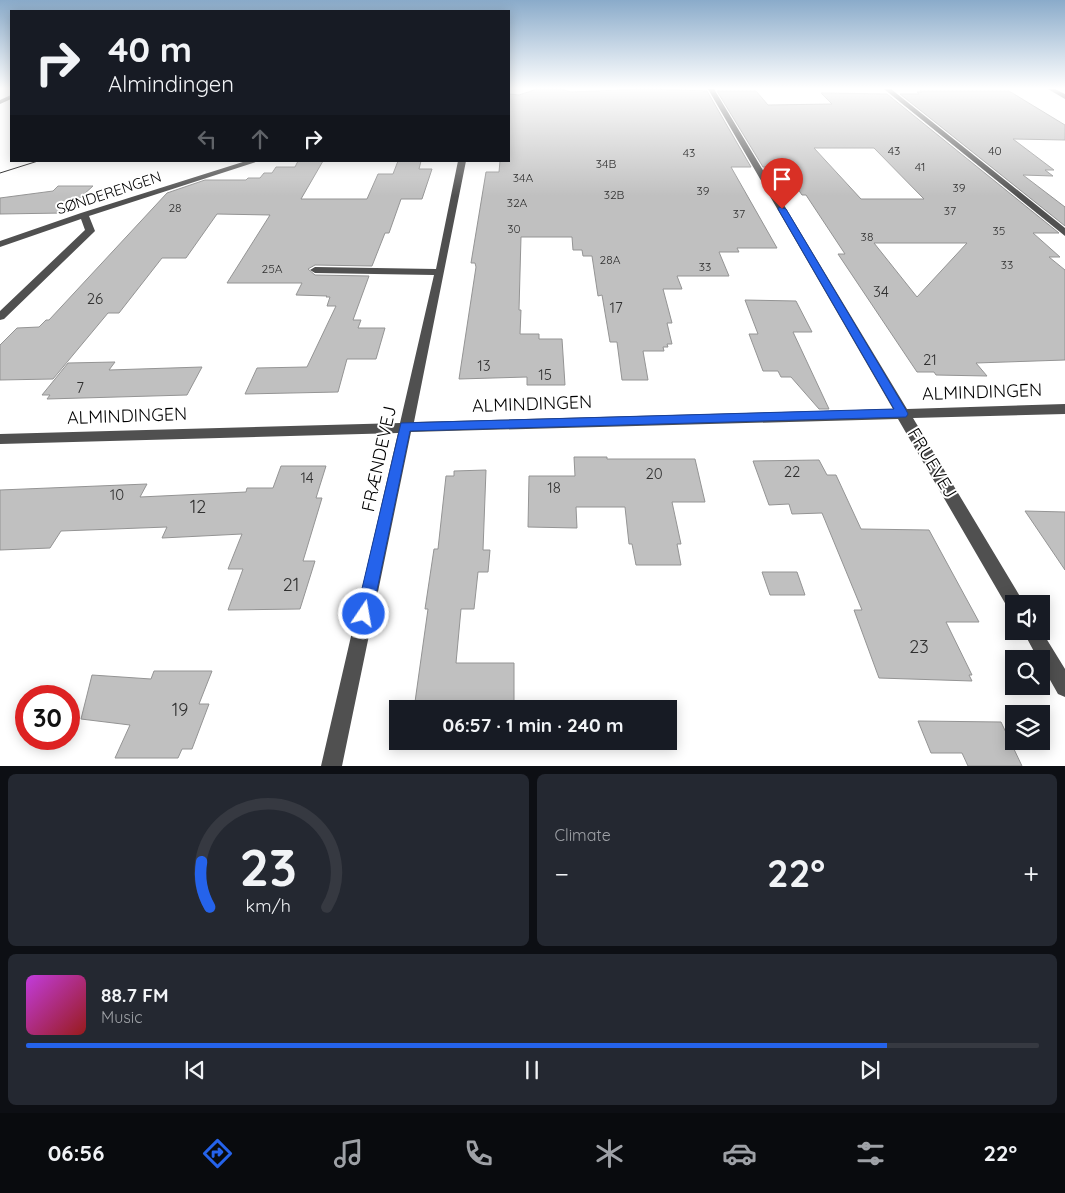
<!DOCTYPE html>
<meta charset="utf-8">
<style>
:root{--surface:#171b24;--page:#242831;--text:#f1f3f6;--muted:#9ea1a6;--line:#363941;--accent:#2563eb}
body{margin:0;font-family:Quicksand,sans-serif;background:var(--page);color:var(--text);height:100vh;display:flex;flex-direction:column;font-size:19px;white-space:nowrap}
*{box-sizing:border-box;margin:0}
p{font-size:16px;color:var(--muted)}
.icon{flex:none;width:28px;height:28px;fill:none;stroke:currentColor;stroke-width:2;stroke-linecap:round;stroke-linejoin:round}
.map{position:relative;height:766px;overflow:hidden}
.side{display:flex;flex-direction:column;gap:8px;padding:8px;background:#0d0f14;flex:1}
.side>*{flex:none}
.hud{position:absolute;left:10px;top:10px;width:500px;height:152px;border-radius:0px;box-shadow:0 2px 12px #0003;background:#171b24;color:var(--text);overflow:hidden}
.fabs{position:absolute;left:1005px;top:595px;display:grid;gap:10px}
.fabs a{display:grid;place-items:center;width:45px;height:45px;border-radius:0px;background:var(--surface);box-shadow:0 2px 12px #0003;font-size:25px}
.speed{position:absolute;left:15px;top:685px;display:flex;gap:10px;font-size:25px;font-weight:700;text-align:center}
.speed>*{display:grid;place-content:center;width:65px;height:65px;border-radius:50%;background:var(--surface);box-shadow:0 2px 12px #0003;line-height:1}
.speed .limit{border:8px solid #d22;background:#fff;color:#111}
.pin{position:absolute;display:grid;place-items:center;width:42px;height:42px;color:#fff;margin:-51px -21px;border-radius:50% 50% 50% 0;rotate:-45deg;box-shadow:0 0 5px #0007}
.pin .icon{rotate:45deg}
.me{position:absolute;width:55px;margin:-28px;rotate:12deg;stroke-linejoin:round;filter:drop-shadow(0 0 4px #0008)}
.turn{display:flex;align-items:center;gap:18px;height:105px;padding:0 15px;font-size:22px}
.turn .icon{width:65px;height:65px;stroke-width:2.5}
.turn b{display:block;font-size:35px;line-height:42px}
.lanes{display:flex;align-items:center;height:48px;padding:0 15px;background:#0003;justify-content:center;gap:25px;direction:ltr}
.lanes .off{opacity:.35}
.big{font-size:38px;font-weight:700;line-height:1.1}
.side .card{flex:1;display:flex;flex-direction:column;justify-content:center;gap:8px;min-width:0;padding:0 18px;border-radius:8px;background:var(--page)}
.side .dial{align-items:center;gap:0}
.dial svg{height:130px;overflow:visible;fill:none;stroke:var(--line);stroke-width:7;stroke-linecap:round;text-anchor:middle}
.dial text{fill:var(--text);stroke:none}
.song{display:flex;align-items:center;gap:15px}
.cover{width:60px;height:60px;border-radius:8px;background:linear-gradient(135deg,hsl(290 70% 55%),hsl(0 70% 35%))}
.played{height:5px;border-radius:2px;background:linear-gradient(90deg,var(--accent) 85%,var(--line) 85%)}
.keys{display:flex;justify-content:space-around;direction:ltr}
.heat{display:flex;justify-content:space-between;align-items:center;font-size:28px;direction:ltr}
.side .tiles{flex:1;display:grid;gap:8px;grid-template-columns:1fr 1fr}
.card:last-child{grid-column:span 2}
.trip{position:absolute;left:389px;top:700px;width:288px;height:50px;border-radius:0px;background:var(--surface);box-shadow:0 2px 12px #0003;font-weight:700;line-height:50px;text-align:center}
.tab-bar{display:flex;height:80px;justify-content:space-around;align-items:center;background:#090b0e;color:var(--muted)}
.tab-bar .icon{width:35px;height:35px}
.tab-bar .active{color:var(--accent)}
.tab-bar b{font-size:22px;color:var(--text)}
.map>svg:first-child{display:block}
.building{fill:#c0c0c0;stroke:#949494;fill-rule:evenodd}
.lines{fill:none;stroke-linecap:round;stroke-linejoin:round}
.minor{fill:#505050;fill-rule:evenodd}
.tram{stroke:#000;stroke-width:1}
.route{fill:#2563eb;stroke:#184099}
.labels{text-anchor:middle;stroke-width:4;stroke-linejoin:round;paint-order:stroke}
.far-number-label{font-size:12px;fill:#303030}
.far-street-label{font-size:15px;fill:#000;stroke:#fff}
.number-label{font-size:15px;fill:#303030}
.street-label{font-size:18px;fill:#000;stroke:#fff}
.near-number-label{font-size:18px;fill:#303030}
</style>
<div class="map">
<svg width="1065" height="766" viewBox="0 0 1065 766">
<rect width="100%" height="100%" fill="#fff"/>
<g class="building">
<polygon points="537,89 561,89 571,92 647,89 707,91 751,167 731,167 777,248 737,248 739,252 719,252 729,276 677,276 682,289 663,289 672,323 667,323 672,344 667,344 668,347 663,347 664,351 643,351 648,380 622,380 617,342 610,342 602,295 598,296 592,256 583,256 582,250 573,250 572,237 521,237 519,310 521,310 520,334 539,334 539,339 562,339 565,385 527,385 527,377 459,379 476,267 475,263 471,263 486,172 499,172 500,161 509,161 509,94 519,95"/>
<path d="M717,91H756L768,105L832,104L821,93H825L887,94L1059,233H1033L1060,257H1049L1065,270V360L976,363L987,376L936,375L934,372H917L838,254H845L806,195H802L783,167H763ZM814,148H874L924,199H861ZM874,243H967L917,297Z"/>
<polygon points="920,91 1009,91 1065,125 1065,140 1013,139 1054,170 1045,170 1053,176 1023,175 1065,207 1065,226 900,94 919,94 917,92 922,92"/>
<polygon points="298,161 323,161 301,199 367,199 378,174 393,174 398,161 421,161 419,169 432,169 422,199 401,199 389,233 385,233 372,266 315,265 308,269 315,275 369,276 353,320 361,320 358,328 385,328 376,359 347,359 338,392 245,394 257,368 307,367 336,306 327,306 330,297 326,297 327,296 296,295 302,283 227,283 270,215 217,214 186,258 162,258 119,313 108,313 53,379 0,380 0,345 17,328 39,327 46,320 49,320 167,193 205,180 246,180 248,178 260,178 264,173 272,173 276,167 295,167"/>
<polygon points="58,186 93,186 63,213 0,214 0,198 53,191"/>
<polygon points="745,300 796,301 812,332 793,332 829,409 819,409 791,377 781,377 778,371 763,371 749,334 758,334"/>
<polygon points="115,362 109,370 202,367 187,395 47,399 50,395 42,395 68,363"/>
<polygon points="574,457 607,457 607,459 695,459 705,502 672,502 681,544 677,544 681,565 636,565 632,544 629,544 625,507 576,507 577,528 528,527 529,476 575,476"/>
<polygon points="819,460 827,475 836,475 861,529 929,530 979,622 946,622 972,675 969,675 972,681 879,678 854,610 862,610 822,513 792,514 789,504 769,505 753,461"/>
<polygon points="281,466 326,466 316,498 322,498 303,561 315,561 300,609 228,610 243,569 228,569 242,534 162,538 167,527 61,531 50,548 0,550 0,490 147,484 140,497 246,492 247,488 273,488"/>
<polygon points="486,470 483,550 490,550 488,572 478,572 474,609 461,609 456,663 514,663 514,709 414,709 428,609 425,609 434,549 438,549 446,476 454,476 454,471"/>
<polygon points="1025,511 1065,512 1065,570"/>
<polygon points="762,572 797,572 805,595 770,595"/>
<polygon points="154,671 212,671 199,704 209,704 192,749 182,749 178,758 115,758 130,725 81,719 92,675 151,679"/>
<polygon points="918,721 1001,722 1022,766 968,766 962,753 931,753"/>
</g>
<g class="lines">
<g class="minor">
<polygon points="708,89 714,89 907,409 1065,404 1065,414 913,418 1021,598 1024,604 1014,604 1014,612 1009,610 898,419 411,432 342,766 321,766 398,433 0,444 0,434 400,423 434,275 315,273 310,270 315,267 436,269 458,161 466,161 414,422 893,409"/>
<polygon points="884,89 891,89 1065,228 1065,236"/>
<polygon points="1048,89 1055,89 1065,94 1065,99"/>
<polygon points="11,95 11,99 0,104 0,100"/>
<polygon points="246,161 259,161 89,216 95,231 93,233 4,319 0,320 0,311 85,230 81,219 0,247 0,241 81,213"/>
<polygon points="1041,630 1065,669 1065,697 1058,694 1041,664 1041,659 1038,659 1023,631 1041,631"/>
</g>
<polyline class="tram" points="0,173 38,161"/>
</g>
<linearGradient id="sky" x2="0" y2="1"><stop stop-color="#8aabca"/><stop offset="0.45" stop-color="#fff"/><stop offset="1" stop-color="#fff" stop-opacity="0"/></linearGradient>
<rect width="1065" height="196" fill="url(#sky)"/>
<polygon class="route" points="779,207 786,209 906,410 908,414 906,417 410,431 372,614 370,620 364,622 359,620 356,614 401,423 894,409 778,209"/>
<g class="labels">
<g class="far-number-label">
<text x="894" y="155">43</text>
<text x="995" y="155">40</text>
<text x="689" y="157">43</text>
<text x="606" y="168">34B</text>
<text x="920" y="171">41</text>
<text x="523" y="182">34A</text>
<text x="959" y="192">39</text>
<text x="703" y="195">39</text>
<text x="614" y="199">32B</text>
<text x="517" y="207">32A</text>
<text x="175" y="212">28</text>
<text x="950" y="215">37</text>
<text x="739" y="218">37</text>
<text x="514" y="233">30</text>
<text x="999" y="235">35</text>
<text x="867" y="241">38</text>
<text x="610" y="264">28A</text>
<text x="1007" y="269">33</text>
<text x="705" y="271">33</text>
<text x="272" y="273">25A</text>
</g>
<g class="far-street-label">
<text transform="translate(109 193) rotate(-18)" y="5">SØNDERENGEN</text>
</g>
<g class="number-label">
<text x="881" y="297">34</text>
<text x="95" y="304">26</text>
<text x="616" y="313">17</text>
<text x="930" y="365">21</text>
<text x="484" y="371">13</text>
<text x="545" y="380">15</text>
<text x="80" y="393">7</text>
<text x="792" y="477">22</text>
<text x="654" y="479">20</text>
<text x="307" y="483">14</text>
<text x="554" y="493">18</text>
<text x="117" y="500">10</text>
</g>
<g class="street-label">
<text transform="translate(982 392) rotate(-2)" y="6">ALMINDINGEN</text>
<text transform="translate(532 404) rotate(-2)" y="6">ALMINDINGEN</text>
<text transform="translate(127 416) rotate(-2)" y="6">ALMINDINGEN</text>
<text transform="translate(379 459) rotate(-78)" y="6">FRÆNDEVEJ</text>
<text transform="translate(932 463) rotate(59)" y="6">FRUEVEJ</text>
</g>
<g class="near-number-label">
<text x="198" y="513">12</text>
<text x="291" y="591">21</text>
<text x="919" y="653">23</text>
<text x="180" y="716">19</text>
</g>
</g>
</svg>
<div class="fabs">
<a><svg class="icon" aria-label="sound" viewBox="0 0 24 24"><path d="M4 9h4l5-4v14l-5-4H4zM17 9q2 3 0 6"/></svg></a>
<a><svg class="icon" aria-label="search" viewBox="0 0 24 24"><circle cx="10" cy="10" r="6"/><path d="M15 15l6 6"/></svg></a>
<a><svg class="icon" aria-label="layers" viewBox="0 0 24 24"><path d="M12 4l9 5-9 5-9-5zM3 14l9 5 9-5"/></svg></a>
</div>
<div class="speed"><div class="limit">30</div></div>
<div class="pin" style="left:782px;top:209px;background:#d93025"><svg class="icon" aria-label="arrive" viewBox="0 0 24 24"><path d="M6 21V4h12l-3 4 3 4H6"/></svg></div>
<svg class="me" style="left:364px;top:614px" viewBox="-20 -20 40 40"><circle r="17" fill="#2563eb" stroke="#fff" stroke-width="3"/><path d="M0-11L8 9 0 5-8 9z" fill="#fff"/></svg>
<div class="trip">06:57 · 1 min · 240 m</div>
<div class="hud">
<div class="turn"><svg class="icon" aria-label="right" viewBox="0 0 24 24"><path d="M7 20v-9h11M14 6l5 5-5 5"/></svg><div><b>40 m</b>Almindingen</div></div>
<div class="lanes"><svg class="icon off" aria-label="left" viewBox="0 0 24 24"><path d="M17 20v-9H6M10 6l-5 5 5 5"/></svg><svg class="icon off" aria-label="ahead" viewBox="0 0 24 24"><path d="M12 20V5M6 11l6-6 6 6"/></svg><svg class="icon" aria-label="right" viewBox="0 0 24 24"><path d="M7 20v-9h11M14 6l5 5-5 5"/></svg></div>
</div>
</div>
<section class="side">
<div class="tiles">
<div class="card dial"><svg viewBox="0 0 100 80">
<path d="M14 69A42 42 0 1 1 86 69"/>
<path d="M14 69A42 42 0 0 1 9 41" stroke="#2563eb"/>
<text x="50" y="56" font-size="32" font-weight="700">23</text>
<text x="50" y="72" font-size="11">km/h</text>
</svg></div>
<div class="card"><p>Climate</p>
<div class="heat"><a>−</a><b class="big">22°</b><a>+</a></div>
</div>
<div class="card">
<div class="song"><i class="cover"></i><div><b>88.7 FM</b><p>Music</p></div></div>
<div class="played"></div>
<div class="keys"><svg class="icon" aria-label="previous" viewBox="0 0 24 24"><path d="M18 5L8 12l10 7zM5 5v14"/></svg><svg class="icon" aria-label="pause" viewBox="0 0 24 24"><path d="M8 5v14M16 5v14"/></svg><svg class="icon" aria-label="next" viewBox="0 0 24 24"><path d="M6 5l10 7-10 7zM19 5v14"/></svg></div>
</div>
</div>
</section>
<nav class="tab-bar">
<b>06:56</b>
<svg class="icon active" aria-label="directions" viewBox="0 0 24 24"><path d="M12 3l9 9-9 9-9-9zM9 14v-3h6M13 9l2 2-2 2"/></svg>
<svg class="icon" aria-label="music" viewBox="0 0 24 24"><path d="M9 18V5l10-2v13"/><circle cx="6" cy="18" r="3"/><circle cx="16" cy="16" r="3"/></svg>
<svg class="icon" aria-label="phone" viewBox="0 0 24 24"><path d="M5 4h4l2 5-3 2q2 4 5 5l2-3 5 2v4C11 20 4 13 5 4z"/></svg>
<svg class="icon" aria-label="climate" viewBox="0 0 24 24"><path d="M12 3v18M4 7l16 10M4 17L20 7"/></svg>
<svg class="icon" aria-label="car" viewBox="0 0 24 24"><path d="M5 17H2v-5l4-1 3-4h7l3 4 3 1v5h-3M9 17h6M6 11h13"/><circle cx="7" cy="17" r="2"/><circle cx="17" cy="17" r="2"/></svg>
<svg class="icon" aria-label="filters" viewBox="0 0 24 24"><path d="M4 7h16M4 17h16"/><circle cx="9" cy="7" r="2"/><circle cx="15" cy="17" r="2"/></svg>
<b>22°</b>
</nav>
